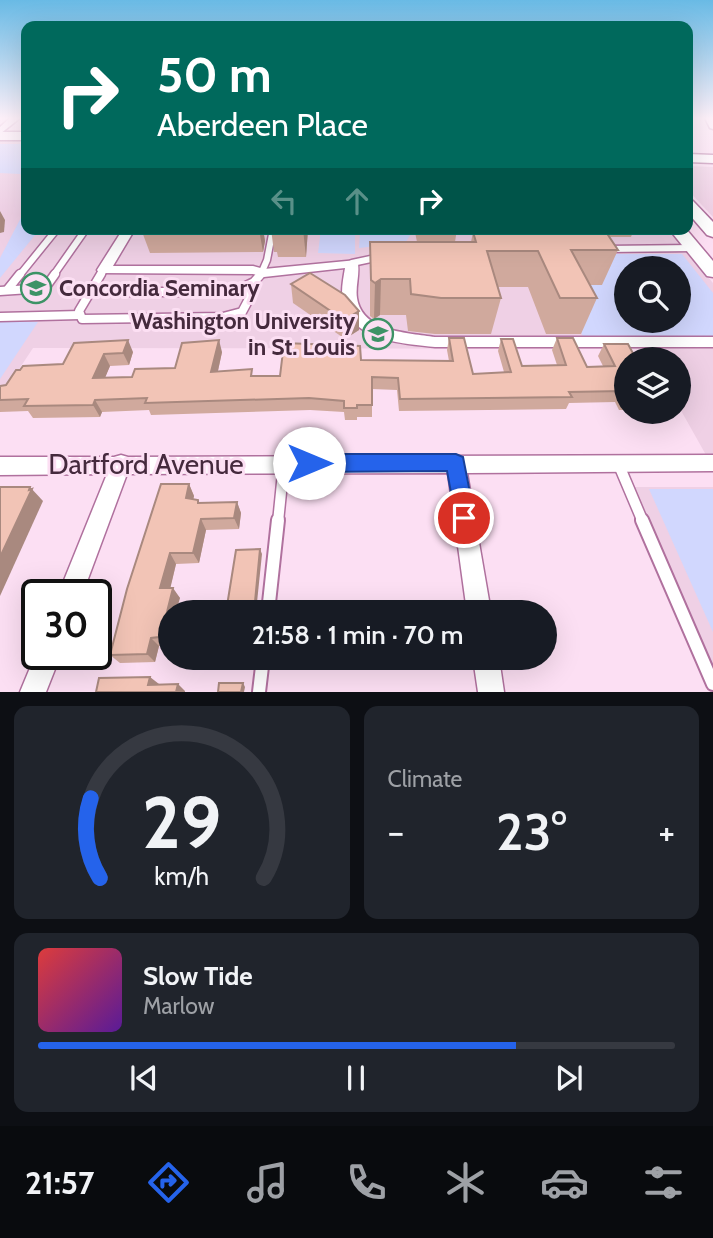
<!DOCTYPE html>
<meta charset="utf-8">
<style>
:root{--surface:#171b24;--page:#20242c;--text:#f1f3f6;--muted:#9ea1a6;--line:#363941;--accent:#2563eb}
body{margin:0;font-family:Cabin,sans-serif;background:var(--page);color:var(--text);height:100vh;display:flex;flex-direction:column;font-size:26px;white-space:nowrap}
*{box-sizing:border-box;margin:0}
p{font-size:23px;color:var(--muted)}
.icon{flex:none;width:38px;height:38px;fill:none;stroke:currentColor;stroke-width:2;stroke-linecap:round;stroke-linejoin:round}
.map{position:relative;height:692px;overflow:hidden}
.panel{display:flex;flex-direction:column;gap:14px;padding:14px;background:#0d0f14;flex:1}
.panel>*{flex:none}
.banner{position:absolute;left:21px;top:21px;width:672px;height:214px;border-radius:14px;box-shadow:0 7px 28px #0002;background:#00695c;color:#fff;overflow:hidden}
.fabs{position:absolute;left:614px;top:256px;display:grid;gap:14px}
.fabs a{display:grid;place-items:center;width:77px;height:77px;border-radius:50%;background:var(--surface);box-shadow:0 7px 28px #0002;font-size:35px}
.speed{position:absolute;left:21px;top:579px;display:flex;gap:14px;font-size:35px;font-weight:700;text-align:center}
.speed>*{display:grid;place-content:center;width:91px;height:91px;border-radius:50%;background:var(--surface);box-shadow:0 7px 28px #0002;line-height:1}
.speed .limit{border:4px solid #111;border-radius:10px;background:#fff;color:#111}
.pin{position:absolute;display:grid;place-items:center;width:60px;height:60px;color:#fff;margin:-30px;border:4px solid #fff;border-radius:50%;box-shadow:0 2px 7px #0007}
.me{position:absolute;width:77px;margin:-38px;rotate:90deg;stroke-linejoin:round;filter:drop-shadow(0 0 5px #0008)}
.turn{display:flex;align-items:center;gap:24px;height:147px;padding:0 21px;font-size:32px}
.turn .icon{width:91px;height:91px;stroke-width:2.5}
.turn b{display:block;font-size:49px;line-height:60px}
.lanes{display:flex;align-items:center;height:66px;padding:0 21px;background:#0003;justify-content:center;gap:35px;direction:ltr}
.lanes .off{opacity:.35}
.big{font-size:52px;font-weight:600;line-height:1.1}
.panel .widget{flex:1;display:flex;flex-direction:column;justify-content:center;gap:10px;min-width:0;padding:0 24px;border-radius:14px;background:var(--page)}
.panel .dial{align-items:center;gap:0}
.dial svg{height:182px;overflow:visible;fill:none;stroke:var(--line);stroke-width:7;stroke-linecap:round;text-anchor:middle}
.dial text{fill:var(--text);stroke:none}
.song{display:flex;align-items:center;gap:21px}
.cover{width:84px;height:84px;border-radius:10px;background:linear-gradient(135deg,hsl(0 70% 55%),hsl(270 70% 35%))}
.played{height:7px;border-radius:4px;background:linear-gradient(90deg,var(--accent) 75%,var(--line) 75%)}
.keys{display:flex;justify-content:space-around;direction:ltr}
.heat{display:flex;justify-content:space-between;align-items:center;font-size:38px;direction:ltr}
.panel .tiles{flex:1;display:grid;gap:14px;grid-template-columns:1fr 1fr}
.widget:last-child{grid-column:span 2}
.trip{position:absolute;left:158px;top:600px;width:399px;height:70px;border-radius:35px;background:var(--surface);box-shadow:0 7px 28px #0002;font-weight:600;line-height:70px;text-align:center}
.tabs{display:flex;height:112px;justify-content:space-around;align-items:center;background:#090b0e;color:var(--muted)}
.tabs .icon{width:49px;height:49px}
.tabs .active{color:var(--accent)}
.tabs b{font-size:32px;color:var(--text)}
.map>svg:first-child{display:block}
.built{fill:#efd0e5;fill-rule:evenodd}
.green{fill:#d1d7fe;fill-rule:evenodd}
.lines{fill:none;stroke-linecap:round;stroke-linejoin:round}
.lane-far3-casing{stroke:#b0719e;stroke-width:9}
.lane-far2-casing{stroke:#b0719e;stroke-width:11}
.lane-far1-casing{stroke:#b0719e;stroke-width:13}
.lane-casing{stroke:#b0719e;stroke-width:16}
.street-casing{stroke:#b0719e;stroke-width:3}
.secondary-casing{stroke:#b0719e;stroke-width:3}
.lane-far3{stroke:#fff;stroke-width:6}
.lane-far2{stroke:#fff;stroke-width:8}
.lane-far1{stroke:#fff;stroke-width:10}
.lane{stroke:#fff;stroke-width:12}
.street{fill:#fff;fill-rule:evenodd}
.secondary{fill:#fff;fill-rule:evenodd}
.wall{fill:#d0a99d}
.shaded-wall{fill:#a9897f}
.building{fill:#f2c4b6;stroke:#a9897f;stroke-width:2}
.route{fill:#2563eb;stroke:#184099;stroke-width:2}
.labels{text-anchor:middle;stroke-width:6;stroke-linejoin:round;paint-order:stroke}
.poi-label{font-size:23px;font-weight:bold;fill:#452a3d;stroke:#fcdff3;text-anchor:start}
.near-street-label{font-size:28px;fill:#452a3d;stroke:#fcdff3}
</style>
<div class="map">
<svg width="713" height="692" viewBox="0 0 713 692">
<rect width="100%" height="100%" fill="#fcdff3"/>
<g class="built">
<path d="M0,140H26V229H669L713,283V455H706L679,407V359H652L646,349L33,348L0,398ZM626,268H679V320H626Z"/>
<polygon points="688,166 713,167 713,217 688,190"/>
<polygon points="633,487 713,487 713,671"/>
</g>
<g class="green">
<polygon points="0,144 26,144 26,179 20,174 0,173"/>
<polygon points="26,208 26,229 40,229 0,278 0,258"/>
<polygon points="321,229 355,229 355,254 318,253"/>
<polygon points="360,232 400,232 400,234 411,234 405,243 359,248"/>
<path d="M567,254H682L713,293V339H584L558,285H602ZM626,268H679V320H626Z"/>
<polygon points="0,321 38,322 0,379"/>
<polygon points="649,489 713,489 713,632"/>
</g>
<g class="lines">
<g class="lane-far3-casing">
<g id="lane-far3">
<polyline points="606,249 693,248"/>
<polyline points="352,263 380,257"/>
<polyline points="19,276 57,229"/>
<polyline points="53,276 86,229"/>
<polyline points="100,276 104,270"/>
<polyline points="260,276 267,260 273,229"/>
</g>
</g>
<g class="lane-far2-casing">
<g id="lane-far2">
<polyline points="101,274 79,311 82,319 223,317 242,312 250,297 249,288"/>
<polyline points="8,289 20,274"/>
<polyline points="0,291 45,288 55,274"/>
<polyline points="90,292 234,292 254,282 261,274"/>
<polyline points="0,317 80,315"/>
</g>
</g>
<g class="lane-far1-casing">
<g id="lane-far1">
<polyline points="618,463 643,522"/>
<polyline points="278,522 284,463"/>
</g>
</g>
<g class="lane-casing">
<g id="lane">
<polyline points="642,520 713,684"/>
<polyline points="268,612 278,520"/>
<polyline points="259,692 263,658"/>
</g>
</g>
<g class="street-casing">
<g id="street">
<polygon points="10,118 20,118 0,134 0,127"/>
<polygon points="705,118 713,118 713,129 710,128"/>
<path d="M123,229H135L113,266H253L264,269L357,260C361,271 355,286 357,298C362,332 409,333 435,337H713V347H435C405,344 355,341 344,306C340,294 343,280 345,268L264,277L253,274L99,273L97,270Z"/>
<polygon points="121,455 128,457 713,455 713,471 467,473 491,612 467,612 448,473 127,474 82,595 58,595 107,474 0,475 0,457 114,457"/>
<polygon points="37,651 37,654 61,654 46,692 20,692"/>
<polygon points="473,658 499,658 504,692 478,692"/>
</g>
</g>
<g class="secondary-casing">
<g id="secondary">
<rect x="0" y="132" width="26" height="8"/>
<polygon points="688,154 713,155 713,163 688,162"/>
<polygon points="688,199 693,201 713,222 713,237 707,235 688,213"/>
<polygon points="669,229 686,229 713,261 713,277 707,276"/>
</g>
</g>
<use href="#lane-far3" class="lane-far3"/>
<use href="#lane-far2" class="lane-far2"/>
<use href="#lane-far1" class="lane-far1"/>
<use href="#lane" class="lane"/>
<use href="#street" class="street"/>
<use href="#secondary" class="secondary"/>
</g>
<g class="wall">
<polygon points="141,229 263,229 265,241 263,252 150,253"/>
<polygon points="271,229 308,229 306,257 278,257 277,252 274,252"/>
<polygon points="363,229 457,229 455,242 471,242 473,232 563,232 562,229 634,229 631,237 609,237 618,250 602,285 590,285 597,298 581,334 546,334 528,287 497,287 501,298 491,334 435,334 408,331 406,315 380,315 374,319 370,316 370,242 417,242 415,232 363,232"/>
<polygon points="291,284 359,311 359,330 345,339 293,303"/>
<polygon points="449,338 473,374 504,372 498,351 501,339 522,366 557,365 552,350 557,338 587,367 603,366 598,356 604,344 626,359 626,410 619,410 615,402 569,403 566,409 399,411 397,390 372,389 372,417 357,417 357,420 345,420 344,412 310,410 151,415 149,410 102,412 100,417 33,418 28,411 0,412 0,386 6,385 63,364 74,343 133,352 129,365 110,366 105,377 132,377 175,368 222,352 218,371 254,376 280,376 361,360 449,361 447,350"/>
<polygon points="189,484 194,496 193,499 200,503 237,502 241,513 239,529 206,530 199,563 176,564 170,588 180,598 170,612 170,632 167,646 159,646 155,662 120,663 110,655"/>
</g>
<g class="shaded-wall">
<polygon points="0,211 5,220 4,232 0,233"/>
<polygon points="259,229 263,229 265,241 263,252"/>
<polygon points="303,229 308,229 306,257"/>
<polygon points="381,279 380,315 374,319 375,283"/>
<polygon points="359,311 359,330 345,339 344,320"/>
<polygon points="128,340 133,352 129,365 123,353"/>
<polygon points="219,340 222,352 215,384 211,372"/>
<polygon points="104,354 110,366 100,390 93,378"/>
<polygon points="95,400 102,412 100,417 93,405"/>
<polygon points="189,484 194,496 191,509 186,498"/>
<polygon points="30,487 43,501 0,596 0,557"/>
<polygon points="237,502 241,513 239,529 234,518"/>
<polygon points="201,519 206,530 199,563 193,553"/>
<polygon points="260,549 262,554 256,612 254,612"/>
<polygon points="170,553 176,564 168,598 160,588"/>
<polygon points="173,588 180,598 176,612 170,612 170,625 165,620"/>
<polygon points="163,620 170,628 167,646 159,637"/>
<polygon points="151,638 159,646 155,662 147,654"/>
<polygon points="150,677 159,684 148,685"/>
<polygon points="243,683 245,687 244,692 241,692"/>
<polygon points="178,684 185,691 185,692 176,692"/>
</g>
<g class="building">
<polygon points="473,232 606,232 618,250 571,250 597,298 560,298 538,251 487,251 501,298 441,298 411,294 410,279 381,279 375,283 371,280 370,242 476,242"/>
<polygon points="310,273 345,295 359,311 344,320 291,284"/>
<polygon points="449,338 464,338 473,374 511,372 501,339 513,339 522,366 566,365 557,338 573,338 587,367 615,366 604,344 628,344 636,359 626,359 626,398 622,391 569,392 572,397 400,399 398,378 372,377 372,405 357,405 357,408 344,408 344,401 309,398 145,403 147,398 95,400 93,405 24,406 28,399 0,400 0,386 6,385 16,370 20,370 23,366 63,364 74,343 128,340 123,353 104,354 93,378 132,377 135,369 175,368 182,343 219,340 211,372 252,369 251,376 280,376 284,343 360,346 361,360 453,361"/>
<polygon points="161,484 189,484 186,498 198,500 198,503 237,502 234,518 201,519 193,553 170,553 160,588 173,588 165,620 163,620 159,637 151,638 147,654 110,655 127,589"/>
<polygon points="0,487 30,487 29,490 32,489 0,557"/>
<polygon points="260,549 254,612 226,612 236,550"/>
<polygon points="150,677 148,685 178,684 176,692 96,692 99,678"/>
<polygon points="219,683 243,683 241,692 218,692"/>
</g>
<linearGradient id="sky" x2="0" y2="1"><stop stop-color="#69bae5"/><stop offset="0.55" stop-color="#fef1fa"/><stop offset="1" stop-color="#fef1fa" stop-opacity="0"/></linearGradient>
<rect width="713" height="215" fill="url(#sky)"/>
<polygon class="route" points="309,454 456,454 463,457 475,518 472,525 464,528 457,525 447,471 309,472 302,469 299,463 302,457"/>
<defs>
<g id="university-ring" transform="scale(1.575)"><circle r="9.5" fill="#fcdff3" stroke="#3d9366" stroke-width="1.5"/><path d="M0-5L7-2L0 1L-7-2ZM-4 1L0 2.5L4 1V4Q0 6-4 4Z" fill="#3d9366"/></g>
</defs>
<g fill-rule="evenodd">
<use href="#university-ring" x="36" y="288"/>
<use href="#university-ring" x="378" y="334"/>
</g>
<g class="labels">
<g class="poi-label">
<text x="59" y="296">Concordia Seminary</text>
<text x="355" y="329" text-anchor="end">Washington University<tspan x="355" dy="26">in St. Louis</tspan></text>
</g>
<g class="near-street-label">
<text x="146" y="474">Dartford Avenue</text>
</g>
</g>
</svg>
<div class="fabs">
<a><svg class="icon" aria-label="search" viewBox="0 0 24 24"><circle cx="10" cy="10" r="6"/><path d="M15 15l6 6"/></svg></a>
<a><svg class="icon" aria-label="layers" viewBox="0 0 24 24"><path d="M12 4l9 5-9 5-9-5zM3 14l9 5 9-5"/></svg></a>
</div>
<div class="speed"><div class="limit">30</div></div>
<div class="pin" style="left:464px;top:518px;background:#d93025"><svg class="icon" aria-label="arrive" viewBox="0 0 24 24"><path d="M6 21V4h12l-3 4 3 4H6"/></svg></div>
<svg class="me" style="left:309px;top:463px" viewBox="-20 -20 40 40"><circle r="19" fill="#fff"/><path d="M0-13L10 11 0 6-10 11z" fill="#2563eb"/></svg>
<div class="trip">21:58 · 1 min · 70 m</div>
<div class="banner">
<div class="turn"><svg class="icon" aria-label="right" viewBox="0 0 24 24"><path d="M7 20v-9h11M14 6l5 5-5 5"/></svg><div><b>50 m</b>Aberdeen Place</div></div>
<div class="lanes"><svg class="icon off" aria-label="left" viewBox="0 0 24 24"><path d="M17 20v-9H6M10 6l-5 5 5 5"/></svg><svg class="icon off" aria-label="ahead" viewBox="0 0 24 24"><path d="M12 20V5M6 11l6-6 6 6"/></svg><svg class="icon" aria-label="right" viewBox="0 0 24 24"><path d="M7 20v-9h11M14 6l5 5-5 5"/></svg></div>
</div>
</div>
<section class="panel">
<div class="tiles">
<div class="widget dial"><svg viewBox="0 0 100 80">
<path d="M14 69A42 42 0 1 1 86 69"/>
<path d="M14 69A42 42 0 0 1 10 34" stroke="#2563eb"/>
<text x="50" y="56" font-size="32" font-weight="700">29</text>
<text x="50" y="72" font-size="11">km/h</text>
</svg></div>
<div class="widget"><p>Climate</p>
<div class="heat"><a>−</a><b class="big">23°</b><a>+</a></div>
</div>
<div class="widget">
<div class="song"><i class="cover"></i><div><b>Slow Tide</b><p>Marlow</p></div></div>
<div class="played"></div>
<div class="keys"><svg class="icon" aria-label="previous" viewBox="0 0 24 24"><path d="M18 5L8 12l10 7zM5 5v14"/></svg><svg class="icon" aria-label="pause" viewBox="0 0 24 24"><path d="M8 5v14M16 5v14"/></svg><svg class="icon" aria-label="next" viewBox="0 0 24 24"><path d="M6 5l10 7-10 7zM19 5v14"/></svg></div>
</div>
</div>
</section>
<nav class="tabs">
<b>21:57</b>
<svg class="icon active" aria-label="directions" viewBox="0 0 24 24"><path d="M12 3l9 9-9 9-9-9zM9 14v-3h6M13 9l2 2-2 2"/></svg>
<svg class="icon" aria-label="music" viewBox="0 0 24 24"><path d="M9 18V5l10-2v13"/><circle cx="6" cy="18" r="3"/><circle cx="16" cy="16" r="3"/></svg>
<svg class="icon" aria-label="phone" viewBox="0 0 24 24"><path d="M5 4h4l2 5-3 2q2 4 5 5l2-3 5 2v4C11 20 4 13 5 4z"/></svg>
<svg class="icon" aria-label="climate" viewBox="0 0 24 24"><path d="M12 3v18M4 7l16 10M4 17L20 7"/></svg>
<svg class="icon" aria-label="car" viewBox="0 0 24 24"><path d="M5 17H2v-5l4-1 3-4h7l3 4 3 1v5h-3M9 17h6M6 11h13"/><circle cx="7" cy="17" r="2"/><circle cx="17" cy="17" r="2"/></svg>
<svg class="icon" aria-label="filters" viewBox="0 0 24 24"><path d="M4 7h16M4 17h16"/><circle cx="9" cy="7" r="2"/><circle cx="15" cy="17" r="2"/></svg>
</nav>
